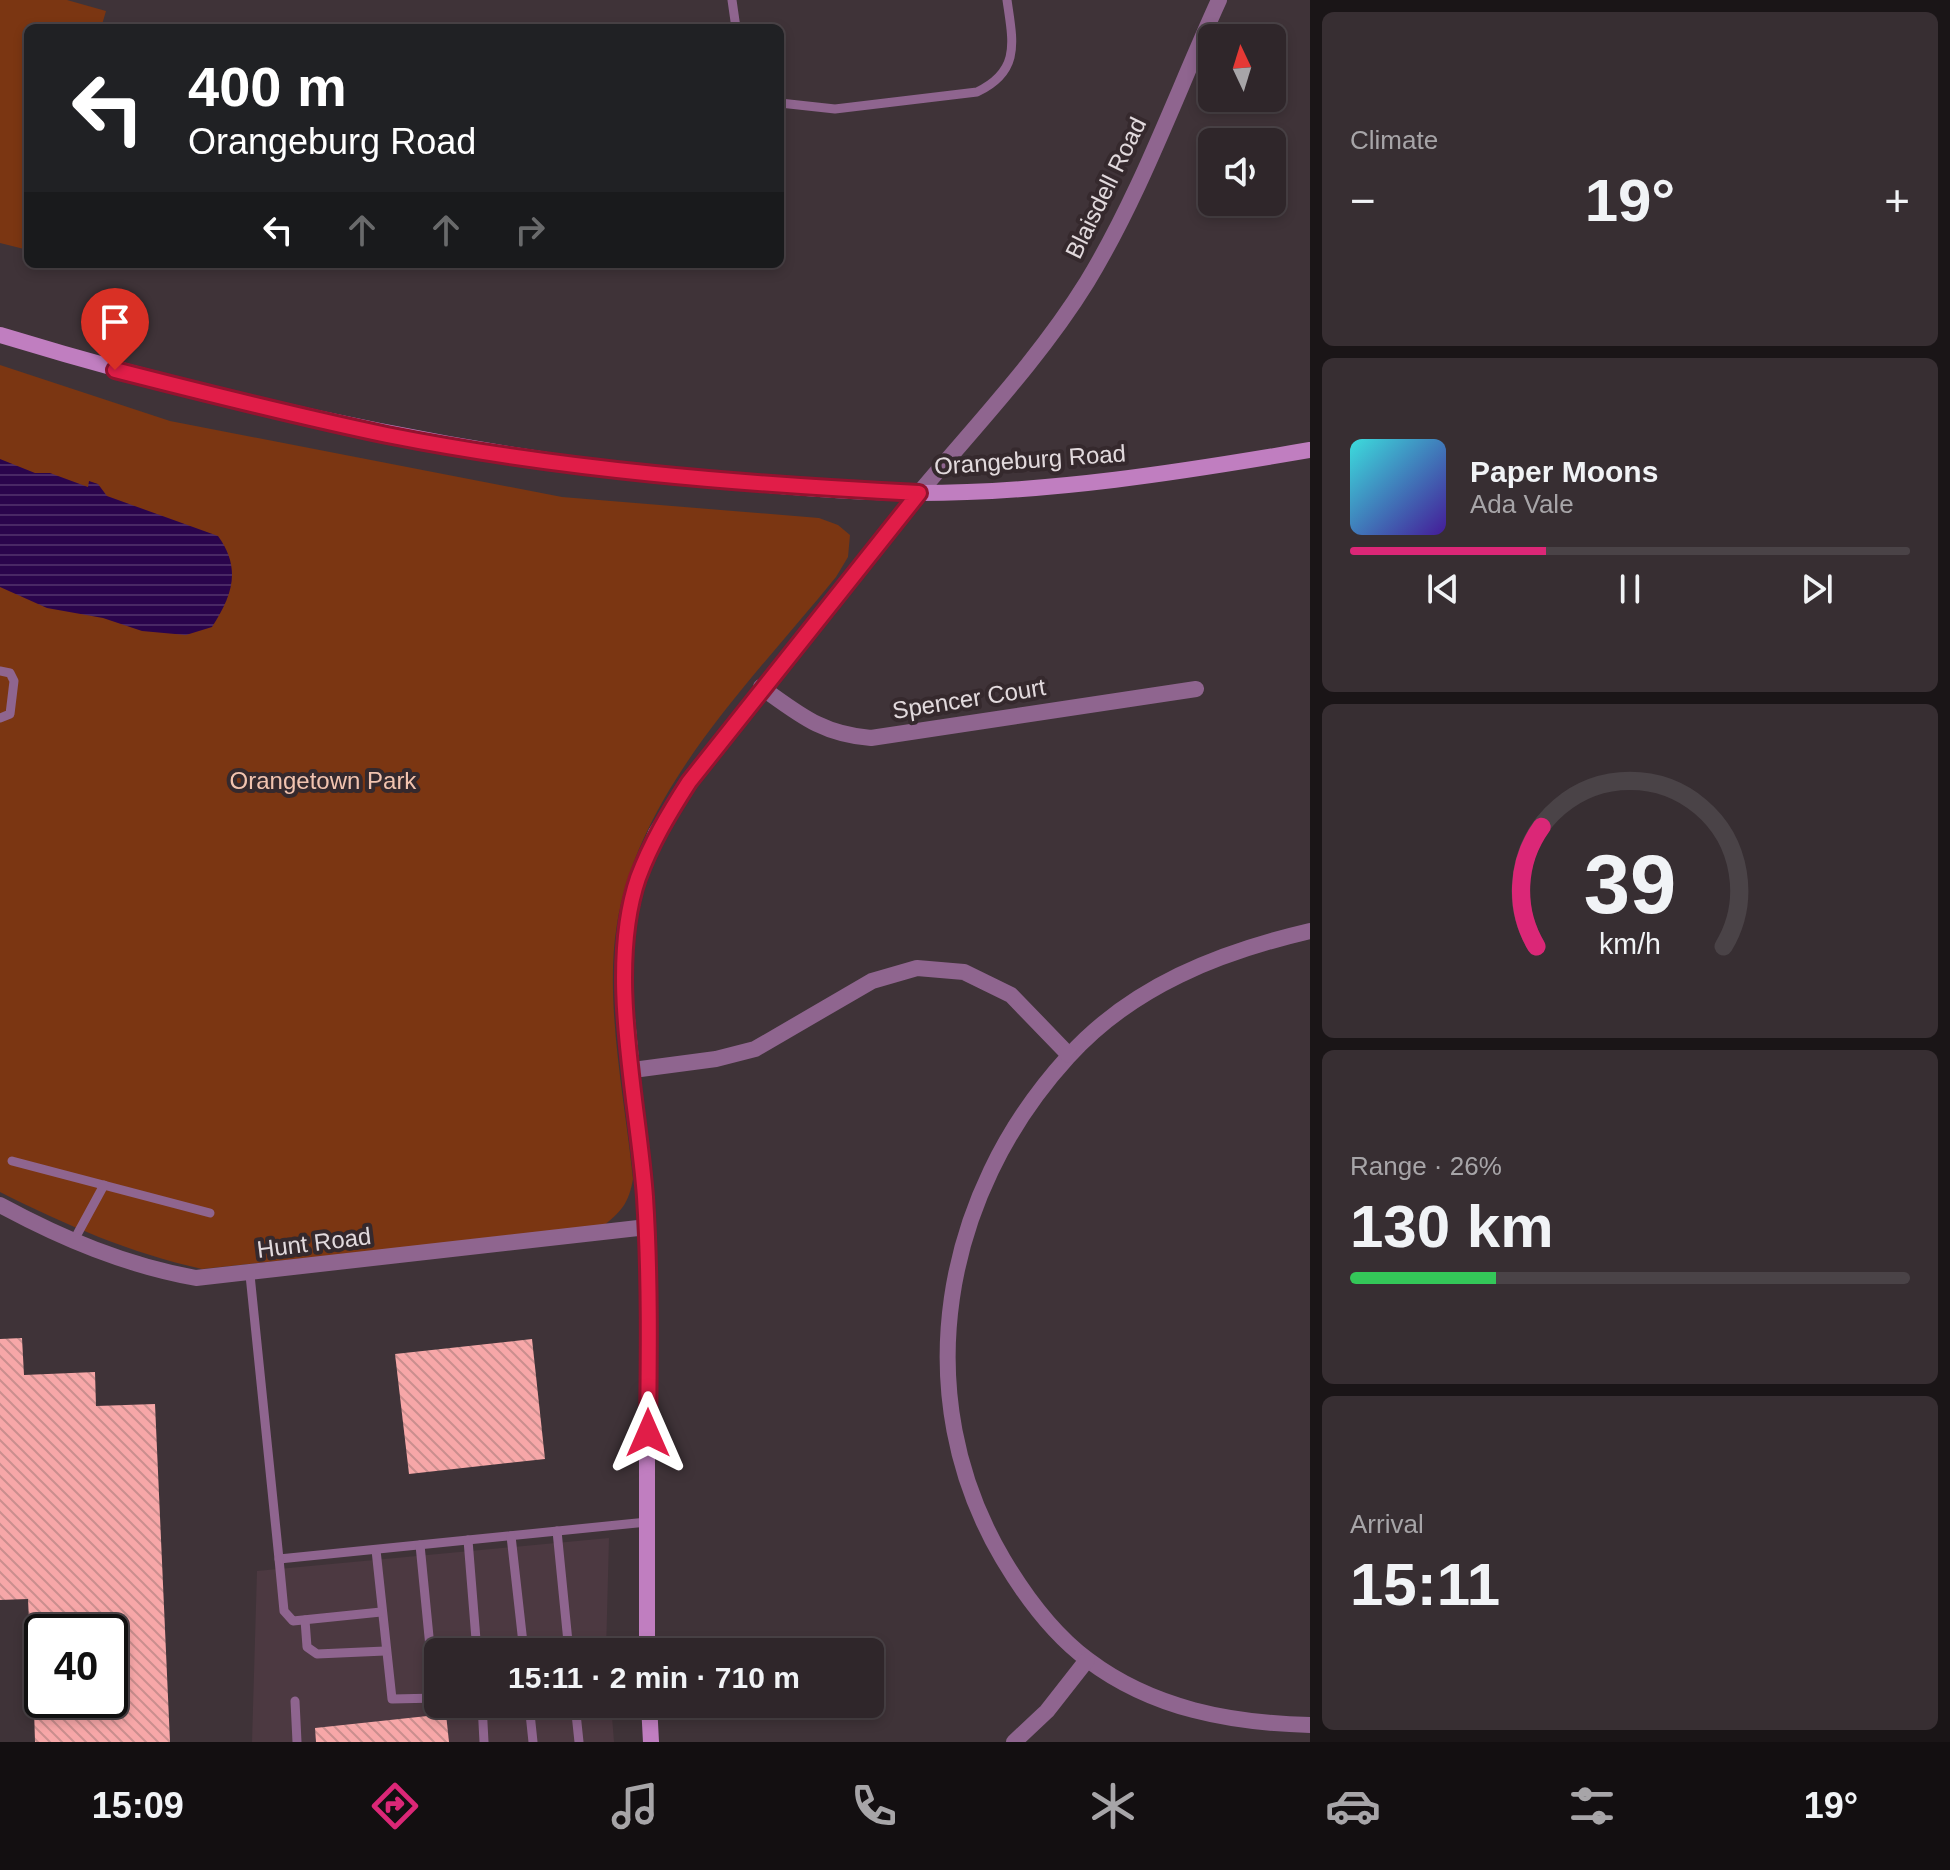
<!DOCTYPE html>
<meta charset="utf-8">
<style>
:root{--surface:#2f262a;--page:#372e32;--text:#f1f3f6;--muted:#a7a5a8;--line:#4a4347;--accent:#db2777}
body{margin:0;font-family:Helvetica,sans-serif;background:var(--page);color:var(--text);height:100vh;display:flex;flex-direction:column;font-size:30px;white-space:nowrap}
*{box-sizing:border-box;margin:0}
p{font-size:26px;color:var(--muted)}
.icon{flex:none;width:44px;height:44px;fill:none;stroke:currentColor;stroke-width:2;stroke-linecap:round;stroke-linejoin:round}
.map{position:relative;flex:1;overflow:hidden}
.sheet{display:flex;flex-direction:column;gap:12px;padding:12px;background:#1a1517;width:640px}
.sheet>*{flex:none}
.hud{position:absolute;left:24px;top:24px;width:760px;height:244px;border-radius:12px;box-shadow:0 4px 12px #0003,0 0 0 2px var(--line);background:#202124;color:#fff;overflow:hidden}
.needle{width:52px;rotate:356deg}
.fabs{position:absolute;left:1198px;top:24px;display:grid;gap:16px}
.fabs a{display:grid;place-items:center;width:88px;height:88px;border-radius:12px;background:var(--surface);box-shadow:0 4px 12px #0003,0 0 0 2px var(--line);font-size:40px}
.speed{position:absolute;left:24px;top:1614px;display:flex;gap:16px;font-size:40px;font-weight:700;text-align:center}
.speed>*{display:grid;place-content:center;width:104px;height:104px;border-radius:50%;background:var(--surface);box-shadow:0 4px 12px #0003,0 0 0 2px var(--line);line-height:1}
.speed .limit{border:4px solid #111;border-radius:12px;background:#fff;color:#111}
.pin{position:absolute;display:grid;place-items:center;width:68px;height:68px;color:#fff;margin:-82px -34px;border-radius:50% 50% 50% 0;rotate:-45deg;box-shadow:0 0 8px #0007}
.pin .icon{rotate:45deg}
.me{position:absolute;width:88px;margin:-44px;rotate:0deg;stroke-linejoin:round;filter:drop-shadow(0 0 6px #0008)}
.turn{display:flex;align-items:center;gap:28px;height:168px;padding:0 32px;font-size:36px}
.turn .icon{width:104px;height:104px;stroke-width:2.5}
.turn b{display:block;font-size:56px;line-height:68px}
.lanes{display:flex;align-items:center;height:76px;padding:0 32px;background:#0003;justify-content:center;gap:40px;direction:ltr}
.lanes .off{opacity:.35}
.big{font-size:60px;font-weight:700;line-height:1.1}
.sheet .card{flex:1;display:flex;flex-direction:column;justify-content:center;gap:12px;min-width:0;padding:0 28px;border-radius:12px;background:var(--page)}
.sheet .dial{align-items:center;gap:0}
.dial svg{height:208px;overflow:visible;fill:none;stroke:var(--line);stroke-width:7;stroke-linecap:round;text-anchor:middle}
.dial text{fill:var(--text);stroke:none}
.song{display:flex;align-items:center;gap:24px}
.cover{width:96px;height:96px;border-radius:12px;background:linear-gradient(135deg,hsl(180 70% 55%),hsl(260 70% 35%))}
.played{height:8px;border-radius:4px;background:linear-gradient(90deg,var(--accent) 35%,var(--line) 35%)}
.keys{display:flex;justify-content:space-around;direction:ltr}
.heat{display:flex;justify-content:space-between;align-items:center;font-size:44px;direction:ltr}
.charge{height:12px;border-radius:6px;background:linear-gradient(90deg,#34c759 26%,var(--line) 0)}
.trip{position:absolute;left:424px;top:1638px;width:460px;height:80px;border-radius:12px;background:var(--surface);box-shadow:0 4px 12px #0003,0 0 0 2px var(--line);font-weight:700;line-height:80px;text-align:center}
.tabs{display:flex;height:128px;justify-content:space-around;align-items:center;background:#130f11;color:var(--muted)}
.tabs .icon{width:56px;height:56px}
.tabs .on{color:var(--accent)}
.tabs b{font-size:36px;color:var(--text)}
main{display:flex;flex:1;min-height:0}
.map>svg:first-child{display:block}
.built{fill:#4c3941}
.green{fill:#7b3612}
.water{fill:url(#water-rules)}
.building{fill:url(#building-back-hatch)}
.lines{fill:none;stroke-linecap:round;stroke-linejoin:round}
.lane{stroke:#8f658f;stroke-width:9}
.street{stroke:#8f658f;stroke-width:16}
.secondary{stroke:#c07ec0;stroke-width:16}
.route-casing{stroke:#92132f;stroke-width:20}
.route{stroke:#e11d48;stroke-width:14}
.labels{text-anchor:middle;stroke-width:8;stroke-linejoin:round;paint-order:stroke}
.street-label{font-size:24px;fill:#e2dadd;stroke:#35292d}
.park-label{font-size:24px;fill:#f1c3af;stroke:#35292d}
</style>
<main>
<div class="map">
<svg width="1310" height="1742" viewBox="0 0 1310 1742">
<defs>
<pattern id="water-rules" width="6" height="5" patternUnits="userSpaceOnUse" patternTransform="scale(2)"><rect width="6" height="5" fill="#2a044c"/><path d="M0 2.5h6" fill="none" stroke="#492865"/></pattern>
<pattern id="building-back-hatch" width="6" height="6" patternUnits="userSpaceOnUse" patternTransform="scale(2)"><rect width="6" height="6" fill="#f7a7a8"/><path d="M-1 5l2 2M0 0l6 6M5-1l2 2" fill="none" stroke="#ca8e8e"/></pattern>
</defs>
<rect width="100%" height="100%" fill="#3f3338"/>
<polygon class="built" points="609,1538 606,1652 438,1652 438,1704 611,1704 614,1742 252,1742 257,1571"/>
<g class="green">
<polygon points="0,0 67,0 106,11 101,28 28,28 28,250 0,243"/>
<path d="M0,365L170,421L562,497L819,518L838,525L850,535L848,557L836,577C752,681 640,788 617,924C604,1002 625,1099 633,1179C629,1203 621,1212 602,1227L202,1269C130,1253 66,1225 0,1192Z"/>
</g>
<path class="water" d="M0,459L35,473H50L88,487L89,481L98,484L107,496L218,536C242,569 232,596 212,627L186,635L142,631L103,618L47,608L0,587Z"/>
<g class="building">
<polygon points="22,1338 24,1375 95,1372 96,1406 155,1404 170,1742 35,1742 34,1709 59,1708 59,1700 110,1700 110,1632 42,1632 42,1666 31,1666 28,1599 0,1600 0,1339"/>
<polygon points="532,1339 545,1459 409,1474 395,1354"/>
<polygon points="446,1714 449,1742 316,1742 315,1728"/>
</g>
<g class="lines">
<g class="lane">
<polyline points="732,0 736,28"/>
<path d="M780,103L835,109L977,92C1021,71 1013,42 1007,0"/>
<polyline points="0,671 10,673 14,681 10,714 0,718"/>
<polyline points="12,1161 210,1213"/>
<polyline points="73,1242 104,1185"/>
<polyline points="250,1275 279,1559 647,1522"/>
<polyline points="557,1531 569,1652"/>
<polyline points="511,1536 524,1652"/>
<polyline points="468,1540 477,1652"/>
<polyline points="420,1545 435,1698"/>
<polyline points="376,1550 392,1699 438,1698"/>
<polyline points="279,1559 284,1611 293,1621 381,1612"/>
<polyline points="305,1620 307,1647 317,1654 385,1651"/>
<polyline points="295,1701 297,1742"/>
<polyline points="482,1704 484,1742"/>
<polyline points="529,1704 533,1742"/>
<polyline points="575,1704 579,1742"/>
</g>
<g class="street">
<path d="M919,493C976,425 1040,358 1087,282C1141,193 1176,94 1219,0"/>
<path d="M761,687C800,715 822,734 871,738L1196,689"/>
<path d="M1310,931C1220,952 1132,986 1068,1057C942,1195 906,1395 1003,1559C1025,1596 1053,1634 1088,1660C1153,1709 1231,1723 1310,1725"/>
<polyline points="633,1070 716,1059 755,1049 872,981 917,968 964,972 1011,995 1069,1055"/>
<path d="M0,1205C63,1239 125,1265 196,1278L647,1227"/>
<polyline points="1014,1742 1047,1711 1087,1660"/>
</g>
<g class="secondary">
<path d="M0,335C239,408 482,460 732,482C794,487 857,493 919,493C1049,493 1182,472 1310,450"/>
<polyline points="647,1652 647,1227 625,998 626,934 637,881 656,833 689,782 919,493"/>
<polyline points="649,1704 651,1742"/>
</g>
</g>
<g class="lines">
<g class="route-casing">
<path id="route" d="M115,370C205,393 296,416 387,435C563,470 741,484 919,493L689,782C669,813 651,843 638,878C606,971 638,1100 645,1197C650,1276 649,1354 648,1433"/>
</g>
<use href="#route" class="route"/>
</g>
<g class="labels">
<g class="street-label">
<text transform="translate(1106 188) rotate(-64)" y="8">Blaisdell Road</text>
<text transform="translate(1030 460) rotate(-4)" y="8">Orangeburg Road</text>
<text transform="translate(969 699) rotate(-9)" y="8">Spencer Court</text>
<text transform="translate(314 1243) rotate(-7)" y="8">Hunt Road</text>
</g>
<g class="park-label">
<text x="323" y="789">Orangetown Park</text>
</g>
</g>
</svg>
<div class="fabs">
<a><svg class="needle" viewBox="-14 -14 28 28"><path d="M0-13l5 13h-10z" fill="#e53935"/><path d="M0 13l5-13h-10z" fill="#a7a5a8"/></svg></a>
<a><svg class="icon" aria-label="sound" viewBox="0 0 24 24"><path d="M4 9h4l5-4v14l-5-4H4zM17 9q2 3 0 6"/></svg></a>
</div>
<div class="speed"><div class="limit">40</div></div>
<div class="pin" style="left:115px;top:370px;background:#d93025"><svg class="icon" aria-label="arrive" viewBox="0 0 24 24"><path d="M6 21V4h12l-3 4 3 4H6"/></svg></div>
<svg class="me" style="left:648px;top:1433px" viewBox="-20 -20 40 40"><path d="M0-17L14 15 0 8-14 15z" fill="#e11d48" stroke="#fff" stroke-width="4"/></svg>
<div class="trip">15:11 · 2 min · 710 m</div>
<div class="hud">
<div class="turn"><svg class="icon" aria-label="left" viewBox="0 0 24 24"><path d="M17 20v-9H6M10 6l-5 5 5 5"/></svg><div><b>400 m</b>Orangeburg Road</div></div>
<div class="lanes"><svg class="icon" aria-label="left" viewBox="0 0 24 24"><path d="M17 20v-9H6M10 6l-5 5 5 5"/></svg><svg class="icon off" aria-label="ahead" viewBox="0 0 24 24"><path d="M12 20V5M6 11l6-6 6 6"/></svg><svg class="icon off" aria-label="ahead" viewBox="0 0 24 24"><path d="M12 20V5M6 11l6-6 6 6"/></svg><svg class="icon off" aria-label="right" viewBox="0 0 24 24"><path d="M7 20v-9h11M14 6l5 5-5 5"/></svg></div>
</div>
</div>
<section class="sheet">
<div class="card"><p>Climate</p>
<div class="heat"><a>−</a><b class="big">19°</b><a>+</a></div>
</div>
<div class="card">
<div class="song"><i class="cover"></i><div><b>Paper Moons</b><p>Ada Vale</p></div></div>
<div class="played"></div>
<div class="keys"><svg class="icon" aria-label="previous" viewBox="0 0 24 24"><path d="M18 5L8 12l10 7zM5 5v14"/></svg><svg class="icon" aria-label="pause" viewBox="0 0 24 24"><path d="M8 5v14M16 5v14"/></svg><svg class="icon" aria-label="next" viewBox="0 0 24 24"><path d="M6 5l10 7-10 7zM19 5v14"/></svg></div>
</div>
<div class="card dial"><svg viewBox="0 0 100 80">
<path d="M14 69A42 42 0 1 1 86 69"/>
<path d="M14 69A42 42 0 0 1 16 23" stroke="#db2777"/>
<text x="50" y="56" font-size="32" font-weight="700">39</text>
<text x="50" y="72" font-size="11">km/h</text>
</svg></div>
<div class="card"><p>Range · 26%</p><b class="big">130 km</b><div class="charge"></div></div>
<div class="card"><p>Arrival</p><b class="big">15:11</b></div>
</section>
</main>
<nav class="tabs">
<b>15:09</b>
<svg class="icon on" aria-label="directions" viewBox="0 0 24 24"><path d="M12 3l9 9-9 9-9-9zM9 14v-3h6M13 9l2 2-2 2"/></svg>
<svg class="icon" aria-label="music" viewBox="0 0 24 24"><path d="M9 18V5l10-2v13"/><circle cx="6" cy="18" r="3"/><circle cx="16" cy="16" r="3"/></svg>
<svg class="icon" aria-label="phone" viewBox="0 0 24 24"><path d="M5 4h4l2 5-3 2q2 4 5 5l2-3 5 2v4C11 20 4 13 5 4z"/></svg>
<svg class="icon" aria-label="climate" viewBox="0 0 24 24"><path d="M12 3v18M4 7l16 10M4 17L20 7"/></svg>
<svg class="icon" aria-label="car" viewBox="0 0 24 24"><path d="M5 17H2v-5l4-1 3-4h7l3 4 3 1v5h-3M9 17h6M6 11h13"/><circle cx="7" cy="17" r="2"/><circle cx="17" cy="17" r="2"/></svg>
<svg class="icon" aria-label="filters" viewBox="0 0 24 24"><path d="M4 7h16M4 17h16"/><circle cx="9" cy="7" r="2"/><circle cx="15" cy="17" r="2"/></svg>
<b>19°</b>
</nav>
